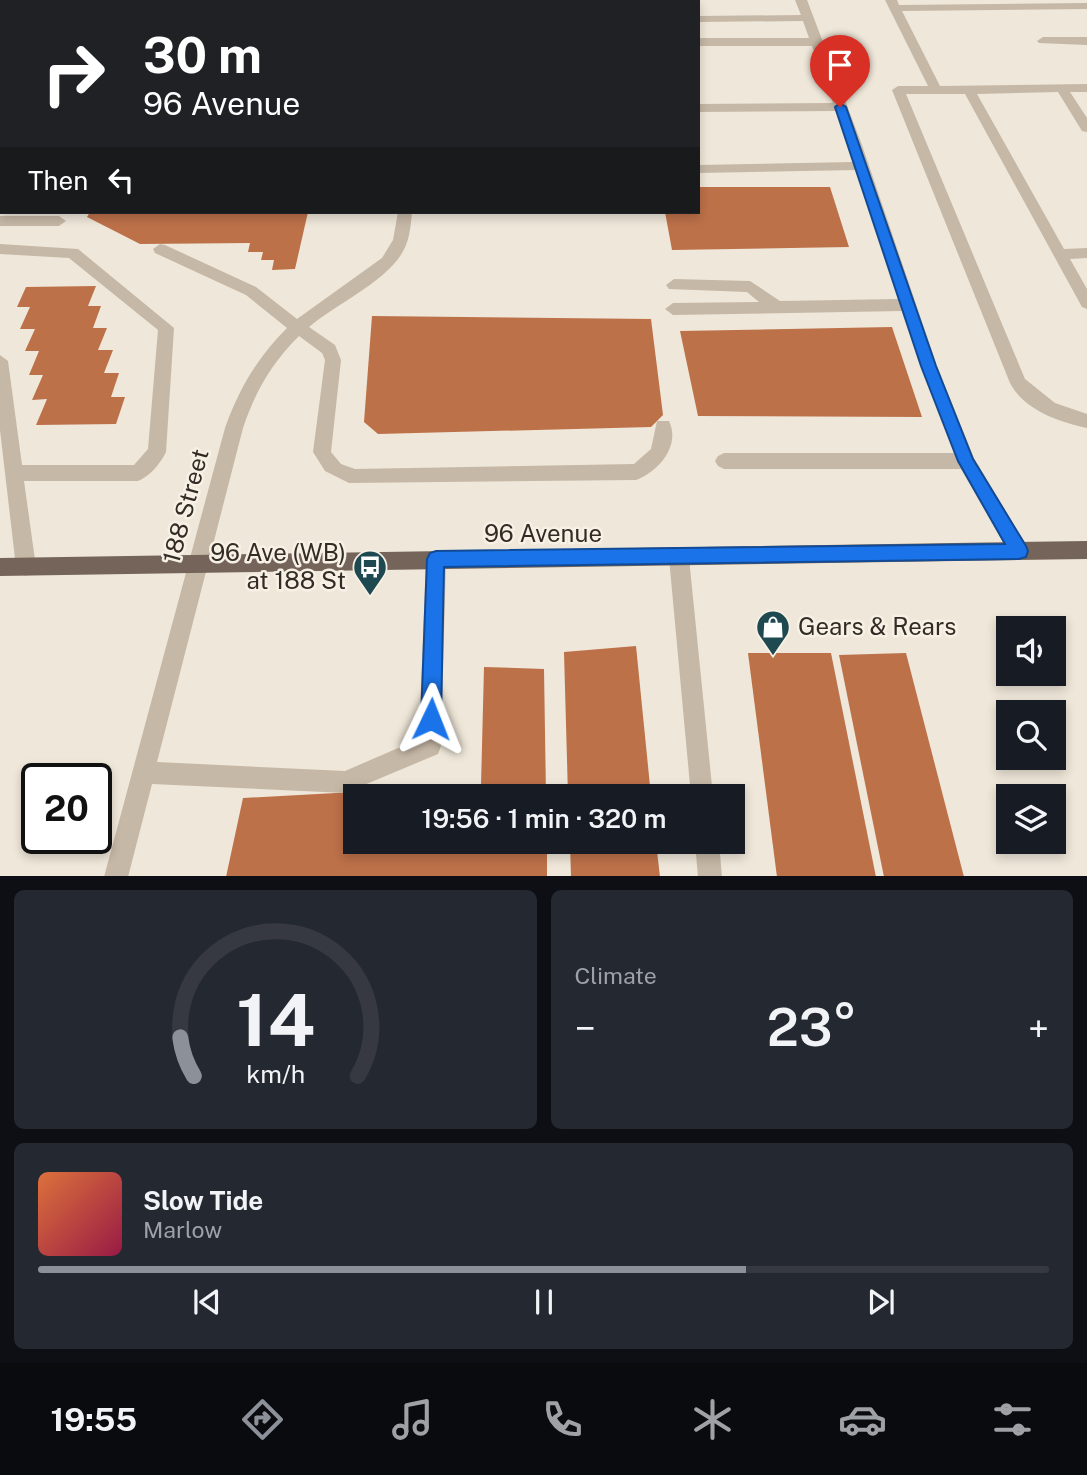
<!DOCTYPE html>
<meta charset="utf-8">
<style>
:root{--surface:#171b24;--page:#242831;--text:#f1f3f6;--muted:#9ea1a6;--line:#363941;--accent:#8c9099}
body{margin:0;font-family:"Public Sans",sans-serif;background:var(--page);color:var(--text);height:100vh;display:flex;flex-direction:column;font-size:26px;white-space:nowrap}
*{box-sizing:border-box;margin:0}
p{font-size:23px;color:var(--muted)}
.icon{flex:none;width:38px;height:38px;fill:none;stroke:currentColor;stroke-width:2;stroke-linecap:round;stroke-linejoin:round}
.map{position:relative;height:876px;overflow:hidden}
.side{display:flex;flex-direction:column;gap:14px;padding:14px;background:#0d0f14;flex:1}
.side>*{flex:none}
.guide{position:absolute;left:0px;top:0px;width:700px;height:214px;box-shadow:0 4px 10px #0003;background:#202124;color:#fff;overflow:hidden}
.controls{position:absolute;left:996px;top:616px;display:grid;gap:14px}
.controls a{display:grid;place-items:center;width:70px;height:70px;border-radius:0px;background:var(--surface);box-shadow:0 4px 10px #0003;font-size:35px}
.speed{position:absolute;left:21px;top:763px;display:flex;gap:14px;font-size:35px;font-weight:700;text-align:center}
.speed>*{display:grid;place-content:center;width:91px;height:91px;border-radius:50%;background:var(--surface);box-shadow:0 4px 10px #0003;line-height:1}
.speed .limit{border:4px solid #111;border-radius:10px;background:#fff;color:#111}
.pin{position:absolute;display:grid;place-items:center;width:60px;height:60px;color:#fff;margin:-72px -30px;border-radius:50% 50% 50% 0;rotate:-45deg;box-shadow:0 0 7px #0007}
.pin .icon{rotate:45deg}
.me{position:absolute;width:77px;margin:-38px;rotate:2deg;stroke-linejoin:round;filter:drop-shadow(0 0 5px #0008)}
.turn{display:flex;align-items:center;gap:24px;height:147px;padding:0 28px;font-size:32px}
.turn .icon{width:91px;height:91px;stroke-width:2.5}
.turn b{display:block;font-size:49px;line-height:60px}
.then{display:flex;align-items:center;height:66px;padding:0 28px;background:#0003;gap:14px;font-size:26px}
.big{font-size:52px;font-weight:600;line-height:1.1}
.side .widget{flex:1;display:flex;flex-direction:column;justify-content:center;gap:10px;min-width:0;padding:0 24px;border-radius:10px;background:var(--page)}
.side .dial{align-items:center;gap:0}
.dial svg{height:182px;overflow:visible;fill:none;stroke:var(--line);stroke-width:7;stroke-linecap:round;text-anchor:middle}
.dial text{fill:var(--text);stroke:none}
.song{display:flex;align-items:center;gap:21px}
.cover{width:84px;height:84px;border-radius:10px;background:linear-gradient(135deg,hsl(20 70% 55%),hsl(340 70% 35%))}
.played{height:7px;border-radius:4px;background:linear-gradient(90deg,var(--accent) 70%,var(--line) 70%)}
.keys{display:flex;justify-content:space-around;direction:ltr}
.heat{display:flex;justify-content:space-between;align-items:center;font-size:38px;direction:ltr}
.side .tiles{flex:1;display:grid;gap:14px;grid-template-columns:1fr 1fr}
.widget:last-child{grid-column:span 2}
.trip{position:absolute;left:343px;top:784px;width:402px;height:70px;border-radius:0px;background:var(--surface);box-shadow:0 4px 10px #0003;font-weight:600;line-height:70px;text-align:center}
.dock{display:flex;height:112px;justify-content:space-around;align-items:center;background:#090b0e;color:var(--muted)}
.dock .icon{width:49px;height:49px}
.dock .current{color:var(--accent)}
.dock b{font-size:32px;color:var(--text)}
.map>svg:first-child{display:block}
.building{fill:#bd7149}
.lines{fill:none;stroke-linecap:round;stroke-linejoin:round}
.minor{fill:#c6b8a6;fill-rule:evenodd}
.major{fill:#746459;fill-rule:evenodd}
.route{fill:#1a73e8;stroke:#114b97;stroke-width:2}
.labels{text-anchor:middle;stroke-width:5;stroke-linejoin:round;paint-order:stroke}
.street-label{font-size:24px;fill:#332c26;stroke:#f7f1e5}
.poi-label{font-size:24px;fill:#332c26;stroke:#f7f1e5;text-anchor:end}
</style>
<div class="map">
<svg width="1087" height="877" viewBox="0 0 1087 877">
<rect width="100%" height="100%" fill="#efe7d9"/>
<g class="building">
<polygon points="698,187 830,187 849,247 672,250 665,212 698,212"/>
<polygon points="90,212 308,212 295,269 272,270 274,260 261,260 263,252 248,252 250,243 140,244 87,217"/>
<polygon points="96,286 88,306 101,306 93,328 107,328 98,350 113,350 104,373 119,373 111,397 125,397 116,424 36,425 47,399 32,400 43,375 29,375 39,351 25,351 35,329 20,329 30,307 17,307 26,287"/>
<polygon points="372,316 651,319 663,415 651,427 378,434 364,422"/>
<polygon points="892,327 922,417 698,416 680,331"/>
<polygon points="636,646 651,796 568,796 564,652"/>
<polygon points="748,653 831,653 876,877 777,877"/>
<polygon points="906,653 964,877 884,877 839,655"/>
<polygon points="484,667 544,669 546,796 355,796 355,842 547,842 547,877 226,877 243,798 481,785"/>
<polygon points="570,842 656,842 660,877 571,877"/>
</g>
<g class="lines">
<g class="minor">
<polygon points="162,0 174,0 162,2"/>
<rect x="648" y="0" width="12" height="2"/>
<polygon points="795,0 807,0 862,145 937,366 974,458 1026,545 1029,551 1026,557 1019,560 1012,557 961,469 724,469 718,466 715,461 718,456 724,453 954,453 903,311 673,315 665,309 673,303 759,302 747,292 669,289 666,285 674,279 750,281 780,301 899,299 857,170 698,173 698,165 854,162 836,111 698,112 698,104 833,103 812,46 698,46 698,38 809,38 803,21 698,22 698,16 801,15"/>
<path d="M885,0H897L899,5L1087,3V9L902,11L940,86L1087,84V92H1070L1087,118V132L1082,131L1058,92L977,94L1064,249L1087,248V258L1070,259L1087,289V309L1082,307L965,94H906L1025,379L1055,403L1087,414V428C1059,422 1024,410 1010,383L892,90L898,86H928Z"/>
<rect x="0" y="33" width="2" height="6"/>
<polygon points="1043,37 1087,37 1087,45 1039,43 1037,41"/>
<path d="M398,212H412C411,223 410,235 406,245C393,279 337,303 309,327L335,345L341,360L331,452L341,464L355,469L634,464L651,449L657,421H669C681,446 658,472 636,480L349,483L325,471L313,452L325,360L322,353L299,336C271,364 255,392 243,428L157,762L345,771L419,739L426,559L429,553L436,550L443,553L446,559L441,746L438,754L345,793L152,784L128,877H104L225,428C239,389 257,358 287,328L246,295L155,253L153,249L160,244L165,245L256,287L297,319L382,258L393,240Z"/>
<polygon points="0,216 59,216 66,221 59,226 0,226"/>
<path d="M0,244L78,249L174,328L166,452C161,463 149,477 138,481H24L36,567L33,573L26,576L19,573L16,567L0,430V355L8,361L22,465H134L148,449L158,330L69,258L0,254Z"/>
<polygon points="679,549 686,552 689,558 713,796 691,796 669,558 672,552"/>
<polygon points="695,842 719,842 722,877 698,877"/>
</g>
<polygon class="major" points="1087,541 1087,559 0,576 0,558"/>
</g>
<polygon class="route" points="840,103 846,107 936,366 973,459 1026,546 1028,551 1026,557 1019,559 444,567 441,719 438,726 431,729 424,726 421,719 427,559 430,553 436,551 1005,544 958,461 921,366 835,107"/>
<defs>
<g id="bus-pin" transform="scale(1.75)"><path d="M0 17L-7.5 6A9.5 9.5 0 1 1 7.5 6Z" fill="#1f4951" stroke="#f7f1e5"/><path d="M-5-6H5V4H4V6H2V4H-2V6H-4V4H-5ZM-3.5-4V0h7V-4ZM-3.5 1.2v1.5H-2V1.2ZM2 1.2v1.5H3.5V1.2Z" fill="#fff"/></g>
<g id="shop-pin" transform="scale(1.75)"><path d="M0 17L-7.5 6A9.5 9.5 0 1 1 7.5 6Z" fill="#1f4951" stroke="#f7f1e5"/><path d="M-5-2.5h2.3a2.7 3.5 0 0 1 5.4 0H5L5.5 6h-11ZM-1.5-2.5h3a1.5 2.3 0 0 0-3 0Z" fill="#fff"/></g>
</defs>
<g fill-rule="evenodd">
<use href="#bus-pin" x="370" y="567"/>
<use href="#shop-pin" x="773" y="627"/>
</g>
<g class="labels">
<g class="street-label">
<text transform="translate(186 506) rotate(-75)" y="8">188 Street</text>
<text x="543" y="542">96 Avenue</text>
</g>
<g class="poi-label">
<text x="346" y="561">96 Ave (WB)<tspan x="346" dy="28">at 188 St</tspan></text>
<text x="798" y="635" text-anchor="start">Gears &amp; Rears</text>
</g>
</g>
</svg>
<div class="controls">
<a><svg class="icon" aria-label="sound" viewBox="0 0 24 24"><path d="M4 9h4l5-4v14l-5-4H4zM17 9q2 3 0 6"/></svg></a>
<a><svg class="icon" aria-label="search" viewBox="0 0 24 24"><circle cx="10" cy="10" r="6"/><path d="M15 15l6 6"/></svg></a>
<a><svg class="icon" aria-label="layers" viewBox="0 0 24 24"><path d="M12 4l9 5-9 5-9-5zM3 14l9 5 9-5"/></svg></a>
</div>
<div class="speed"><div class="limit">20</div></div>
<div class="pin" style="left:840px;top:107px;background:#d93025"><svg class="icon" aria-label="arrive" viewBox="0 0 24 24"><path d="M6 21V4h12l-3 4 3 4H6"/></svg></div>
<svg class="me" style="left:431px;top:719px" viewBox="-20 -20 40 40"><path d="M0-17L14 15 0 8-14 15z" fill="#1a73e8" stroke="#fff" stroke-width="4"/></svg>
<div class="trip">19:56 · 1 min · 320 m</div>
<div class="guide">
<div class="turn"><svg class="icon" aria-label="right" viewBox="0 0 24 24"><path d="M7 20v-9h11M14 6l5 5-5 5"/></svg><div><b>30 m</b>96 Avenue</div></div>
<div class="then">Then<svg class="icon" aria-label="left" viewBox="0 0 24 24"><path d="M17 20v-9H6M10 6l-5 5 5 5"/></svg></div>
</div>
</div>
<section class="side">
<div class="tiles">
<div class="widget dial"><svg viewBox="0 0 100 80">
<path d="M14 69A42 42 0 1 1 86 69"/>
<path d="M14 69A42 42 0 0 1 8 52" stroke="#8c9099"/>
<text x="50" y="56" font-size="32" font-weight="700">14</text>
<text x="50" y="72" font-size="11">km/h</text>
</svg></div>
<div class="widget"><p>Climate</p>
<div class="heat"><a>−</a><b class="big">23°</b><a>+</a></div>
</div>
<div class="widget">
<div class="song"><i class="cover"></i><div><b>Slow Tide</b><p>Marlow</p></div></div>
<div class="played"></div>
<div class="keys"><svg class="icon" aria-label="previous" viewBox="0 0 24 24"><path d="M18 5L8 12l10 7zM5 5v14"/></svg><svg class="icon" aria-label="pause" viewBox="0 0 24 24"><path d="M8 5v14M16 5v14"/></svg><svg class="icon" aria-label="next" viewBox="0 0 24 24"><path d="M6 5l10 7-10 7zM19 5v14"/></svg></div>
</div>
</div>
</section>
<nav class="dock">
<b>19:55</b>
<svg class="icon current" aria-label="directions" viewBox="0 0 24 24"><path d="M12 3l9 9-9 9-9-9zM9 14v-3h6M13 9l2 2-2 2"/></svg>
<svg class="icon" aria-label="music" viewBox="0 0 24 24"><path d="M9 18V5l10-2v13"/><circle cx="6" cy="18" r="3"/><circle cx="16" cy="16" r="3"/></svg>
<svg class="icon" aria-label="phone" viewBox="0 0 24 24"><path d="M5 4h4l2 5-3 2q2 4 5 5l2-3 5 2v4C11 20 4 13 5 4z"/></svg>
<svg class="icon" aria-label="climate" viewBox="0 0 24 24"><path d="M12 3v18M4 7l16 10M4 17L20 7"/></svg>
<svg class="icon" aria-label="car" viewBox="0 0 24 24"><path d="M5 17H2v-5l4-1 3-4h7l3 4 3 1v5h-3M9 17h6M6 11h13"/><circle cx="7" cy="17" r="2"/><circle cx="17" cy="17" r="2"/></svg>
<svg class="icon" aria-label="filters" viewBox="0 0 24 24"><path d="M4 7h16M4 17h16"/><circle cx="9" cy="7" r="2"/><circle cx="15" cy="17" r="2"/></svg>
</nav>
